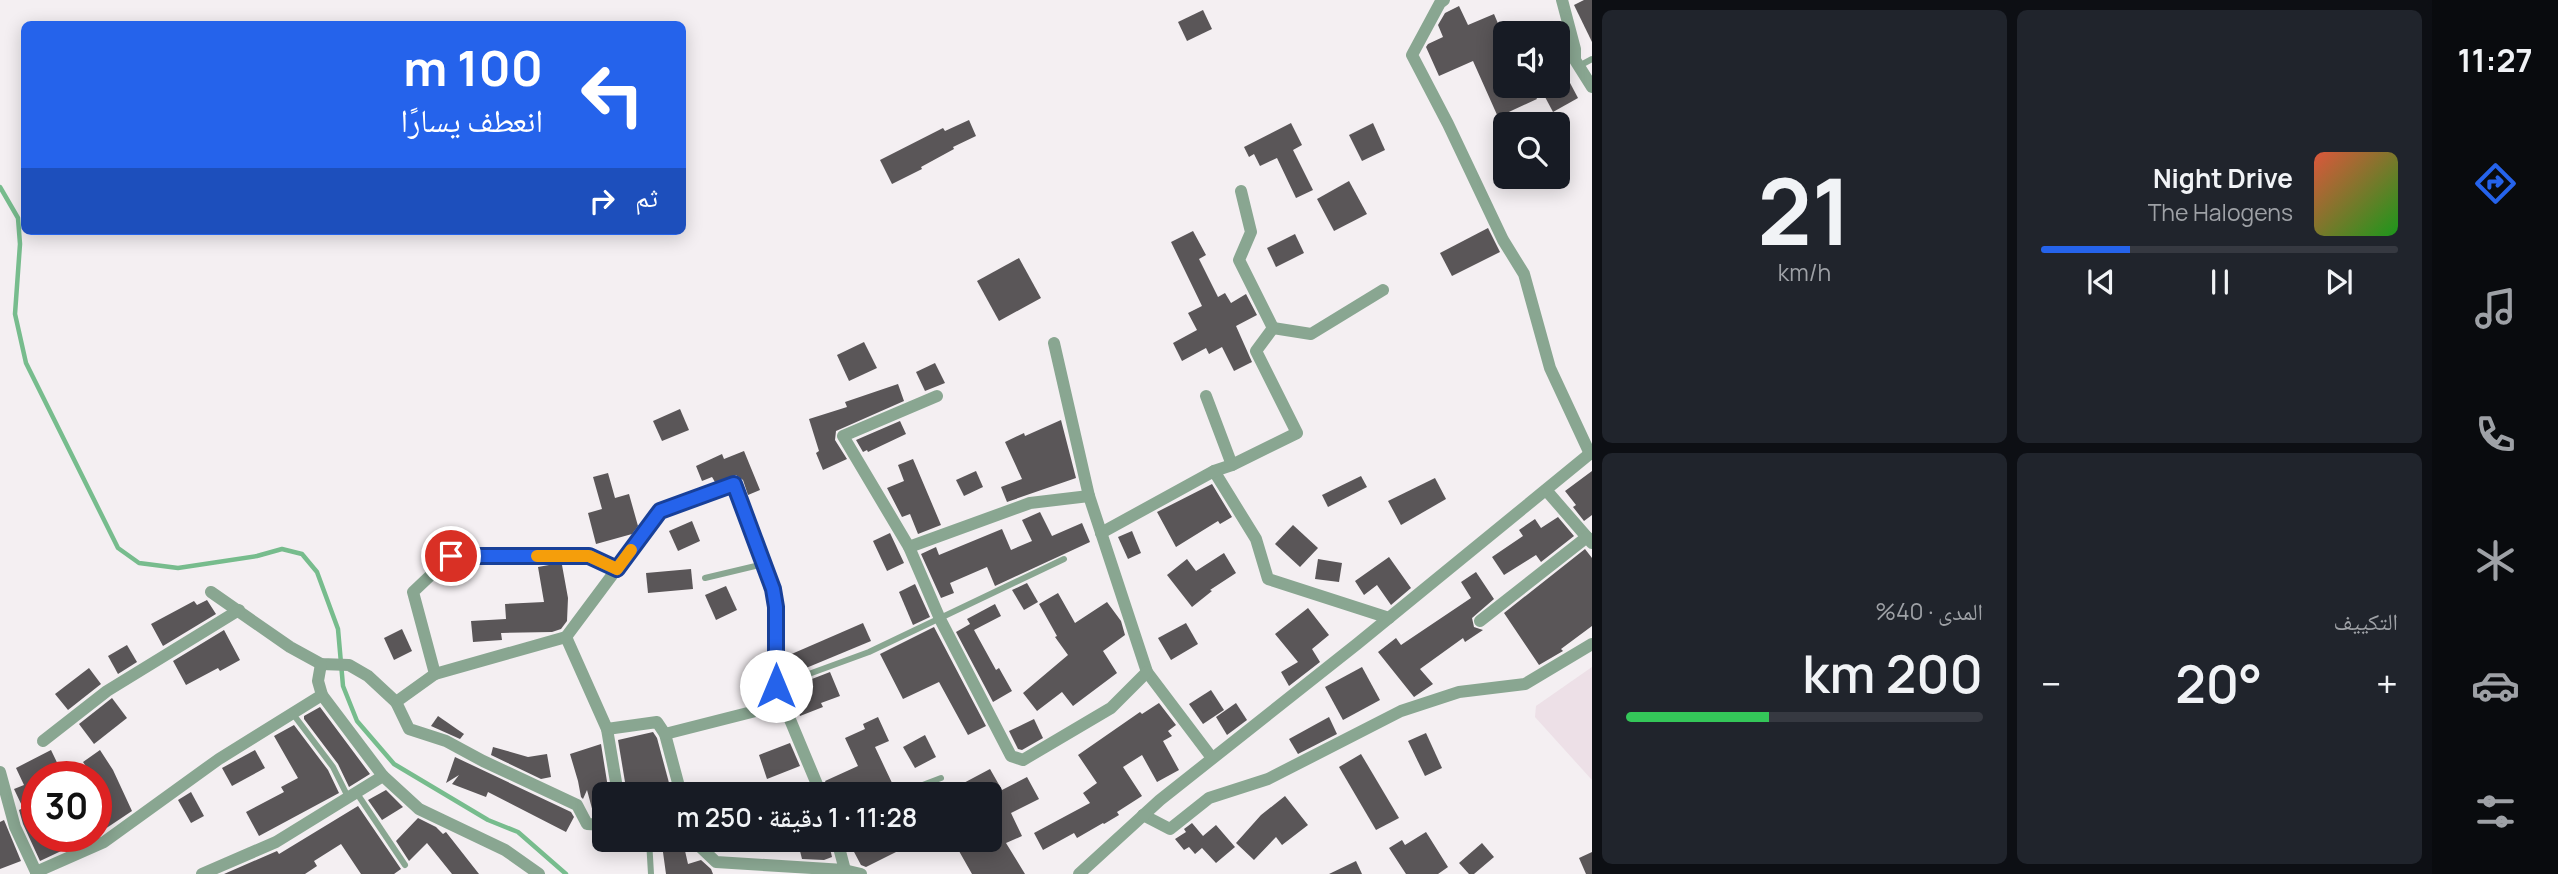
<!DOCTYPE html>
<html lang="ar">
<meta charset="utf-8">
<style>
:root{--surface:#171b24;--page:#20242c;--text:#f1f3f6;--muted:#9ea1a6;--line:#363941;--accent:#2563eb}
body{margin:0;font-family:Manrope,"Noto Naskh Arabic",sans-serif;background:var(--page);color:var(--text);direction:rtl;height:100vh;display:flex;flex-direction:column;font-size:26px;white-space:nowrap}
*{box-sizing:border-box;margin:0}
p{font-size:23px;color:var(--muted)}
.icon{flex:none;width:38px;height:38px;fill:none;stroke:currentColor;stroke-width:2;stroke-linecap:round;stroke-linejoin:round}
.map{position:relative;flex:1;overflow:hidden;direction:ltr}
.sheet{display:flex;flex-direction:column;gap:10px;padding:10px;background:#0d0f14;width:840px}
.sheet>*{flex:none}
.banner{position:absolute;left:21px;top:21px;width:665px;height:214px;border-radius:10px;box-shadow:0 4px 18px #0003;direction:rtl;background:#2563eb;color:#fff;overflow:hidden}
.controls{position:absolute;left:1493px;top:21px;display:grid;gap:14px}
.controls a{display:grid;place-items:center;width:77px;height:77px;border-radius:10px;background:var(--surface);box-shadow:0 4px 18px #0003;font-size:35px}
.speed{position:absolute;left:21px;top:761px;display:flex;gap:14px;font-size:35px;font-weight:700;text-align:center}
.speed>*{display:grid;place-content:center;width:91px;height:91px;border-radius:50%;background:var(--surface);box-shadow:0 4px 18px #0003;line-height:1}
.speed .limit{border:10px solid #d22;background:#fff;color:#111}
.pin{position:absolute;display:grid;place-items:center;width:60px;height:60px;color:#fff;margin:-30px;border:4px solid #fff;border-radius:50%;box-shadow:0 2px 7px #0007}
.me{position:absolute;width:77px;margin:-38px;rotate:0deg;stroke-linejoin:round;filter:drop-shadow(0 0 5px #0008)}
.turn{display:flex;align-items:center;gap:24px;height:147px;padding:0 28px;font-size:32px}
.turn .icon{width:91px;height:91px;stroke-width:2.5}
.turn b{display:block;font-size:49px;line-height:60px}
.then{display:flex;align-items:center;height:66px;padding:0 28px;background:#0003;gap:14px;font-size:26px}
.big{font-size:52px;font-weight:600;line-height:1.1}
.sheet .tile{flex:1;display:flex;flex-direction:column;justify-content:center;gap:10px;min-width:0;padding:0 24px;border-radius:10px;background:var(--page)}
.sheet .dial{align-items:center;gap:0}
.dial b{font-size:91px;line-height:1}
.song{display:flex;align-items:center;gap:21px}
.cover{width:84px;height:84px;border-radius:10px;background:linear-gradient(135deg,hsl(10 70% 55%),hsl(120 70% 35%))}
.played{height:7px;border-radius:4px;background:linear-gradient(90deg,var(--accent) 25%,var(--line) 25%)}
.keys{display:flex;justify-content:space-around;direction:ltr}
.heat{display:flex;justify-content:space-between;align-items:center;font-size:38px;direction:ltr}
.charge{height:10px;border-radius:5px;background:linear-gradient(90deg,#34c759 40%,var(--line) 0)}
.sheet .tiles{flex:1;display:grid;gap:10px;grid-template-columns:repeat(2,1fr)}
.trip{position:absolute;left:592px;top:782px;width:410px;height:70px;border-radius:10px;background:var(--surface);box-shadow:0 4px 18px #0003;font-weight:600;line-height:70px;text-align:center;direction:rtl}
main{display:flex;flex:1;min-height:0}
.tabs{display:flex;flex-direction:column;width:126px;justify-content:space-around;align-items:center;background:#090b0e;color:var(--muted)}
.tabs .icon{width:49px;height:49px}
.tabs .selected{color:var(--accent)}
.tabs b{font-size:32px;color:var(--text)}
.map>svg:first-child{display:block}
.built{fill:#ede0e7}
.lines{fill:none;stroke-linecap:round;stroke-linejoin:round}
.stream{stroke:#77bc8d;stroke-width:4.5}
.building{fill:#5a5658}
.service{stroke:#89a691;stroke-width:6}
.minor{stroke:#89a691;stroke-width:12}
.route-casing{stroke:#184099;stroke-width:18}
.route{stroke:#2563eb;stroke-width:12}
.slow{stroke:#f59e0b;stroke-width:12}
</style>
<main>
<nav class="tabs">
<b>11:27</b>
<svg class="icon selected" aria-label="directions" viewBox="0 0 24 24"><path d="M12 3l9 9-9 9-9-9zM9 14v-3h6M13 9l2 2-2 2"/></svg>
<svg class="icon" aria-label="music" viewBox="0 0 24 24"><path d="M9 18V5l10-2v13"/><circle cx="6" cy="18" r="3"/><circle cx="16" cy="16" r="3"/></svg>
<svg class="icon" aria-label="phone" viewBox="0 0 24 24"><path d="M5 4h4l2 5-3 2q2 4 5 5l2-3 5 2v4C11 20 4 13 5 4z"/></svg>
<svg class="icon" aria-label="climate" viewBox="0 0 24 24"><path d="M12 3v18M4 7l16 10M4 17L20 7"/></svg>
<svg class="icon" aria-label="car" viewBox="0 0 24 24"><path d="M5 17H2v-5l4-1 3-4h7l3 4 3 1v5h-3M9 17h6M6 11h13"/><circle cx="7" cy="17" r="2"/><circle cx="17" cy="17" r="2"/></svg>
<svg class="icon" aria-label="filters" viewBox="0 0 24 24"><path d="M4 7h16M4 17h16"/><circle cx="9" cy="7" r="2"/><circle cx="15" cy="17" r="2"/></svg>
</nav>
<section class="sheet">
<div class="tiles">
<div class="tile">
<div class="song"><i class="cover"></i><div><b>Night Drive</b><p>The Halogens</p></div></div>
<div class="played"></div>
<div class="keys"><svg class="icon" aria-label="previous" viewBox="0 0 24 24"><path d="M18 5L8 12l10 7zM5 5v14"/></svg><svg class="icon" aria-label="pause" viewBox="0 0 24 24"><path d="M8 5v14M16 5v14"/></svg><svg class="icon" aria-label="next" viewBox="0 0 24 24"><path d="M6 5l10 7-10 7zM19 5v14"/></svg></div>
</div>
<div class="tile dial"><b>21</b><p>km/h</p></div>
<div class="tile"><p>التكييف</p>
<div class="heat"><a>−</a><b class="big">20°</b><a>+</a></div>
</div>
<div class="tile"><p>المدى · 40%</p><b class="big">200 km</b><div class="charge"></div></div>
</div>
</section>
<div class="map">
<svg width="1592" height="874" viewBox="0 0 1592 874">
<rect width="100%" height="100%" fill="#f4eff2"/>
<polygon class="built" points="1592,667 1592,780 1535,717 1536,706"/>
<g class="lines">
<polyline class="stream" points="0,187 18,218 20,244 15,314 26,363 118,548 139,563 178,568 257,556 282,549 302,554 317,572 338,629 343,686 357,721 394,764 488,820 518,832 566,874"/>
</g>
<g class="building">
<polygon points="1584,0 1592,0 1592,42 1574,5"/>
<polygon points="1459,6 1468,25 1494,14 1505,40 1505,86 1531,86 1537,99 1498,117 1473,61 1439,76 1426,47 1428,44 1443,37 1438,25 1445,13"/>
<polygon points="1203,10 1212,29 1187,41 1178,22"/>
<polygon points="1569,81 1578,98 1553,112 1544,95"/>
<polygon points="969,120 976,136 953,147 954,149 921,167 922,169 892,184 880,160 943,128 945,131"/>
<polygon points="1291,123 1302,145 1293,150 1313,190 1296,198 1277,158 1260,166 1254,154 1249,157 1244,147"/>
<polygon points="1373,123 1385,150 1362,161 1349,135"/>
<polygon points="1349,181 1367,214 1334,231 1317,199"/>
<polygon points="1488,228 1500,252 1452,276 1440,253"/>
<polygon points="1193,231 1206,255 1199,259 1218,297 1225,293 1231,303 1246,294 1257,315 1236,326 1252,362 1234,371 1222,347 1209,354 1206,348 1182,361 1173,343 1197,330 1188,313 1202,306 1171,242"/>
<polygon points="1295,234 1304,253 1276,267 1267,248"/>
<polygon points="1019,258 1041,298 999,321 977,281"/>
<polygon points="864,342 877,368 849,381 837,355"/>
<polygon points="935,363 945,383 925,391 916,372"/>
<polygon points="898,384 904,401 836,431 835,440 847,459 823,470 816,453 819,451 809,419 847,407 845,402"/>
<polygon points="680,409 689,430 662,441 653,421"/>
<polygon points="1061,420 1076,478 1007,502 1001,487 1022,479 1005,442 1024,433 1025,436"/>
<polygon points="900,421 906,434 868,452 867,450 863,452 856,440"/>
<polygon points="744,451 760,490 748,495 743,480 736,475 715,482 712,477 702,481 696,466 722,454 724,459"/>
<polygon points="913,459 941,525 918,534 910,514 902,517 887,488 904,481 898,465"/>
<polygon points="976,471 983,487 964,496 956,480"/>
<polygon points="1592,471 1592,515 1584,521 1573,507 1576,505 1565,491"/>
<polygon points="608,473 615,498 629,494 638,526 632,534 596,544 588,513 602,509 593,477"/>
<polygon points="1361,476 1367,487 1328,507 1322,495"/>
<polygon points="1435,478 1446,499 1401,525 1388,501"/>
<polygon points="1212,484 1232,517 1220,524 1218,521 1176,547 1157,512"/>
<polygon points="1040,512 1052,536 1082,523 1090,542 995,586 987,567 950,583 954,593 941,598 921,554 936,547 939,555 1002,529 1011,550 1032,541 1022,520"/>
<polygon points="1558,517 1574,536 1541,562 1536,555 1504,575 1492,557 1523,536 1519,530 1535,519 1541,528"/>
<polygon points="692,521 700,541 678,551 669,531"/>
<polygon points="1293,525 1318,548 1300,567 1275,544"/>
<polygon points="1132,531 1141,553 1128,559 1118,537"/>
<polygon points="890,533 904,563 887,571 873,541"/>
<polygon points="1585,549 1592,558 1592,626 1561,649 1563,651 1539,665 1504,613"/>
<polygon points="1224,553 1236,573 1210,590 1212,591 1192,607 1167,575 1187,559 1196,571"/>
<polygon points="1389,557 1411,588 1391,605 1377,585 1364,595 1355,581"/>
<polygon points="1318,559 1342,563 1339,582 1315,579"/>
<polygon points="549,565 562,565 568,598 567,621 561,629 552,632 501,633 502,640 473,642 471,621 506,619 505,604 544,602 538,567"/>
<polygon points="691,569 693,589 648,593 646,573"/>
<polygon points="1476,572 1494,599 1472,618 1474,627 1483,630 1465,642 1463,638 1420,669 1433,684 1414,697 1378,652 1396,638 1401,645 1471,598 1461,582"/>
<polygon points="1027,583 1038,602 1024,610 1012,590"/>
<polygon points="915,584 930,617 913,625 899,592"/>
<polygon points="726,586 737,610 716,620 705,595"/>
<polygon points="1058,593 1075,623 1107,602 1121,621 1125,635 1103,651 1117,673 1073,706 1062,692 1037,711 1023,693 1068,655 1055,637 1057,636 1039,604"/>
<polygon points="207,600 216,614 163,646 151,624 194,601 197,605"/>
<polygon points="995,604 1001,616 974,630 996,670 999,668 1012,691 993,702 956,632 970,624 967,619"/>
<polygon points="1308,608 1329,635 1312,649 1320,662 1289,686 1281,672 1298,662 1275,634"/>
<polygon points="863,623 871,641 794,673 787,656"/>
<polygon points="1186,623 1198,644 1171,660 1158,638"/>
<polygon points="934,627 986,726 968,735 939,682 903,699 880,654"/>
<polygon points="402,629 412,651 394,660 384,638"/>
<polygon points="224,630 240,660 220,671 218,668 186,685 173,661"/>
<polygon points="127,645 137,662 118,674 108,656"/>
<polygon points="1362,667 1380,700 1343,720 1325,687"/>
<polygon points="89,668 101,684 68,710 55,694"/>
<polygon points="830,672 840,696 821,703 823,707 800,716 790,691 800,687 799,684"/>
<polygon points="1211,690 1224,710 1203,724 1189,704"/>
<polygon points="112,698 127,718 94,744 79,724"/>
<polygon points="1159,703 1176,725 1168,731 1172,736 1163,741 1179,770 1157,782 1142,755 1123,767 1142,796 1117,812 1119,815 1104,824 1103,823 1077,838 1074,833 1043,850 1034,833 1090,803 1083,793 1097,783 1078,755 1140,712 1142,714"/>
<polygon points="1236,703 1247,720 1227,735 1216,717"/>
<polygon points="320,707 370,774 349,787 338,764 304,719 304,716"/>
<polygon points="438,716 464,734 460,739 431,726"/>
<polygon points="878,717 889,741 875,747 893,785 873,794 831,794 825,781 858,766 845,738 865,729 863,724"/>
<polygon points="1329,717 1337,734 1298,754 1289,739"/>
<polygon points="1034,719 1043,738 1022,750 1018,749 1009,731"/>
<polygon points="294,725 328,770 339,793 259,836 246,812 284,792 281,787 298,778 274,736"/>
<polygon points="653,732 657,738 672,794 627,794 618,740"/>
<polygon points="1426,733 1442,768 1425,776 1408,741"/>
<polygon points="925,735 936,757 915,768 903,747"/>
<polygon points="790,743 800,766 767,779 759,755"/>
<polygon points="601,744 609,794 604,794 604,816 594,816 587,790 583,799 581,797 578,781 570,754"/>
<polygon points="493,747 528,757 547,754 551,777 541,779 491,755"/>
<polygon points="51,750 64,777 37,777 37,836 93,836 40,861 23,824 19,810 23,808 14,789 24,785 16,768"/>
<polygon points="100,750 113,770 132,811 96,835 96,811 103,807 99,797 105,794 96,782 96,777 93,777 83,762"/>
<polygon points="255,750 265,768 232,786 222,768"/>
<polygon points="1361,754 1399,818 1376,830 1339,767"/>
<polygon points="455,757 571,812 574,817 566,832 488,792 486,797 452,784 459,775 446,783"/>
<polygon points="990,769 1002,790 1027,777 1039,799 1011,813 1022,836 1006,843 1025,874 972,874 955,844 962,840 989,840 989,794 943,794"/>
<polygon points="386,790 403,807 382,820 368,800"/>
<polygon points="191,792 204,816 191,823 178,800"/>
<polygon points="1285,796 1308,825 1282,845 1276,837 1254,860 1236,843 1261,815"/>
<polygon points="358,806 401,869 394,874 361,874 341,844 314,861 317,866 305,874 224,874 277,851 279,854"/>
<polygon points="418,818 436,827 443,834 446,832 479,874 452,874 427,843 409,861 396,841"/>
<polygon points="4,820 21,861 0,869 0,822"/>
<polygon points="1192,823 1203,836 1216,825 1235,847 1216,863 1202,848 1195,854 1189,847 1184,850 1175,839 1186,832 1184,829"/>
<polygon points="1426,832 1448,867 1438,874 1406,874 1389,848 1402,840 1405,845"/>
<polygon points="812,840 828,840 832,857 824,860 802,859 798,843"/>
<polygon points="873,840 920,840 866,867 861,865 853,850"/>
<polygon points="683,842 688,864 701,860 711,869 713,874 666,874 662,845"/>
<polygon points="1482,843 1494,857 1474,874 1469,874 1459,863"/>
<polygon points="1592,852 1592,874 1586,874 1579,858"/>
<polygon points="1356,861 1362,874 1329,874"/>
</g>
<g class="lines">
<g class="service">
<polyline points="1579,66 1592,59"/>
<polyline points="705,578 764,564"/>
<polyline points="776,686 869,652 1064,559"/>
<polyline points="293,714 333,767 348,797"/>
<polyline points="356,792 405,865"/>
<polyline points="899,794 941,778"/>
<polyline points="649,840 651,874"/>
</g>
<g class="minor">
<polyline points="1444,0 1440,3 1412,55 1448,124 1503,240 1524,274 1550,368 1590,454"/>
<polyline points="1562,0 1575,49 1575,60 1592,87"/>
<polyline points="1273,328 1311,334 1383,290"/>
<polyline points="1054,343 1089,496 1147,672 1212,758"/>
<polyline points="937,396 843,436 909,547 940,619 1011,756 1023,760 1111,708 1147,672"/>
<polyline points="1206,396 1232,465"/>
<polyline points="1214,471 1256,539 1268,579 1389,618"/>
<polyline points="1546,490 1592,543"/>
<polyline points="1101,533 1214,471 1232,465 1297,433 1256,351 1273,328 1239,260 1251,232 1241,191"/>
<polyline points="909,547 1030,503 1089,496"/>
<polyline points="617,569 589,556 451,556 413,592 435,674 566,637 607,729 618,794"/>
<polyline points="211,592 290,647 321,664 349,665 368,676 396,702"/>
<polyline points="1480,621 1587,537"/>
<polyline points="566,637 660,511 735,484 773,589 776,607 776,686 821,794"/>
<polyline points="321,664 318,681 322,695 383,776"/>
<polyline points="435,674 396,702 409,729 446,741 483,761 577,805 587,824 604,825"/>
<polyline points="607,729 657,722 665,734 681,794"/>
<polyline points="665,734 783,704"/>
<polyline points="43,741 107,691 239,610"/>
<polyline points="0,772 15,827 37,874"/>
<polyline points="1143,815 1170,829 1209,798 1268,779 1401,711 1459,692 1525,684 1592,644"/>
<polyline points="693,840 716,862 844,870 861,874"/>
<polyline points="837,840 846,874"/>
<polyline points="36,872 104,842 219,759 322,695"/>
<polyline points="202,874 276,842 383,776 419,809 505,850 539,874"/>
<polyline points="1079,874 1160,800 1357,644 1592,452"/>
</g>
</g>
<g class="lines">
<g class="route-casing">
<polyline id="route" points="451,556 589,556 617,569 660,511 734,484 773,589 776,607 776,686"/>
</g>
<use href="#route" class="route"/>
<polyline class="slow" points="537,556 589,556 617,569 631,550"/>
</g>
</svg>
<div class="controls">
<a><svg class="icon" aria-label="sound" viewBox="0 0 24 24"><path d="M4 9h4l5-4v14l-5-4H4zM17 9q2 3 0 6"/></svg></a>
<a><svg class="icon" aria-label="search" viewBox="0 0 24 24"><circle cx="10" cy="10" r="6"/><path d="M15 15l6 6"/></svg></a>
</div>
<div class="speed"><div class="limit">30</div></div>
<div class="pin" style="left:451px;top:556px;background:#d93025"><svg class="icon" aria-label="arrive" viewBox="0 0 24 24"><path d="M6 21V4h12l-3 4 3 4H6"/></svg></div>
<svg class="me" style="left:776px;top:686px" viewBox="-20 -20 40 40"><circle r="19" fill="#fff"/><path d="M0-13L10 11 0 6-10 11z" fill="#2563eb"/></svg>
<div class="trip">11:28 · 1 دقيقة · 250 m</div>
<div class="banner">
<div class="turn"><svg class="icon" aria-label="left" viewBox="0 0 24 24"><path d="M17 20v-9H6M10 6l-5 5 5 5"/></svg><div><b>100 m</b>انعطف يسارًا</div></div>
<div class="then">ثم<svg class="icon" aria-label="right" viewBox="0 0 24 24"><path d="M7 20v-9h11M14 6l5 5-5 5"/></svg></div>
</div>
</div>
</main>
